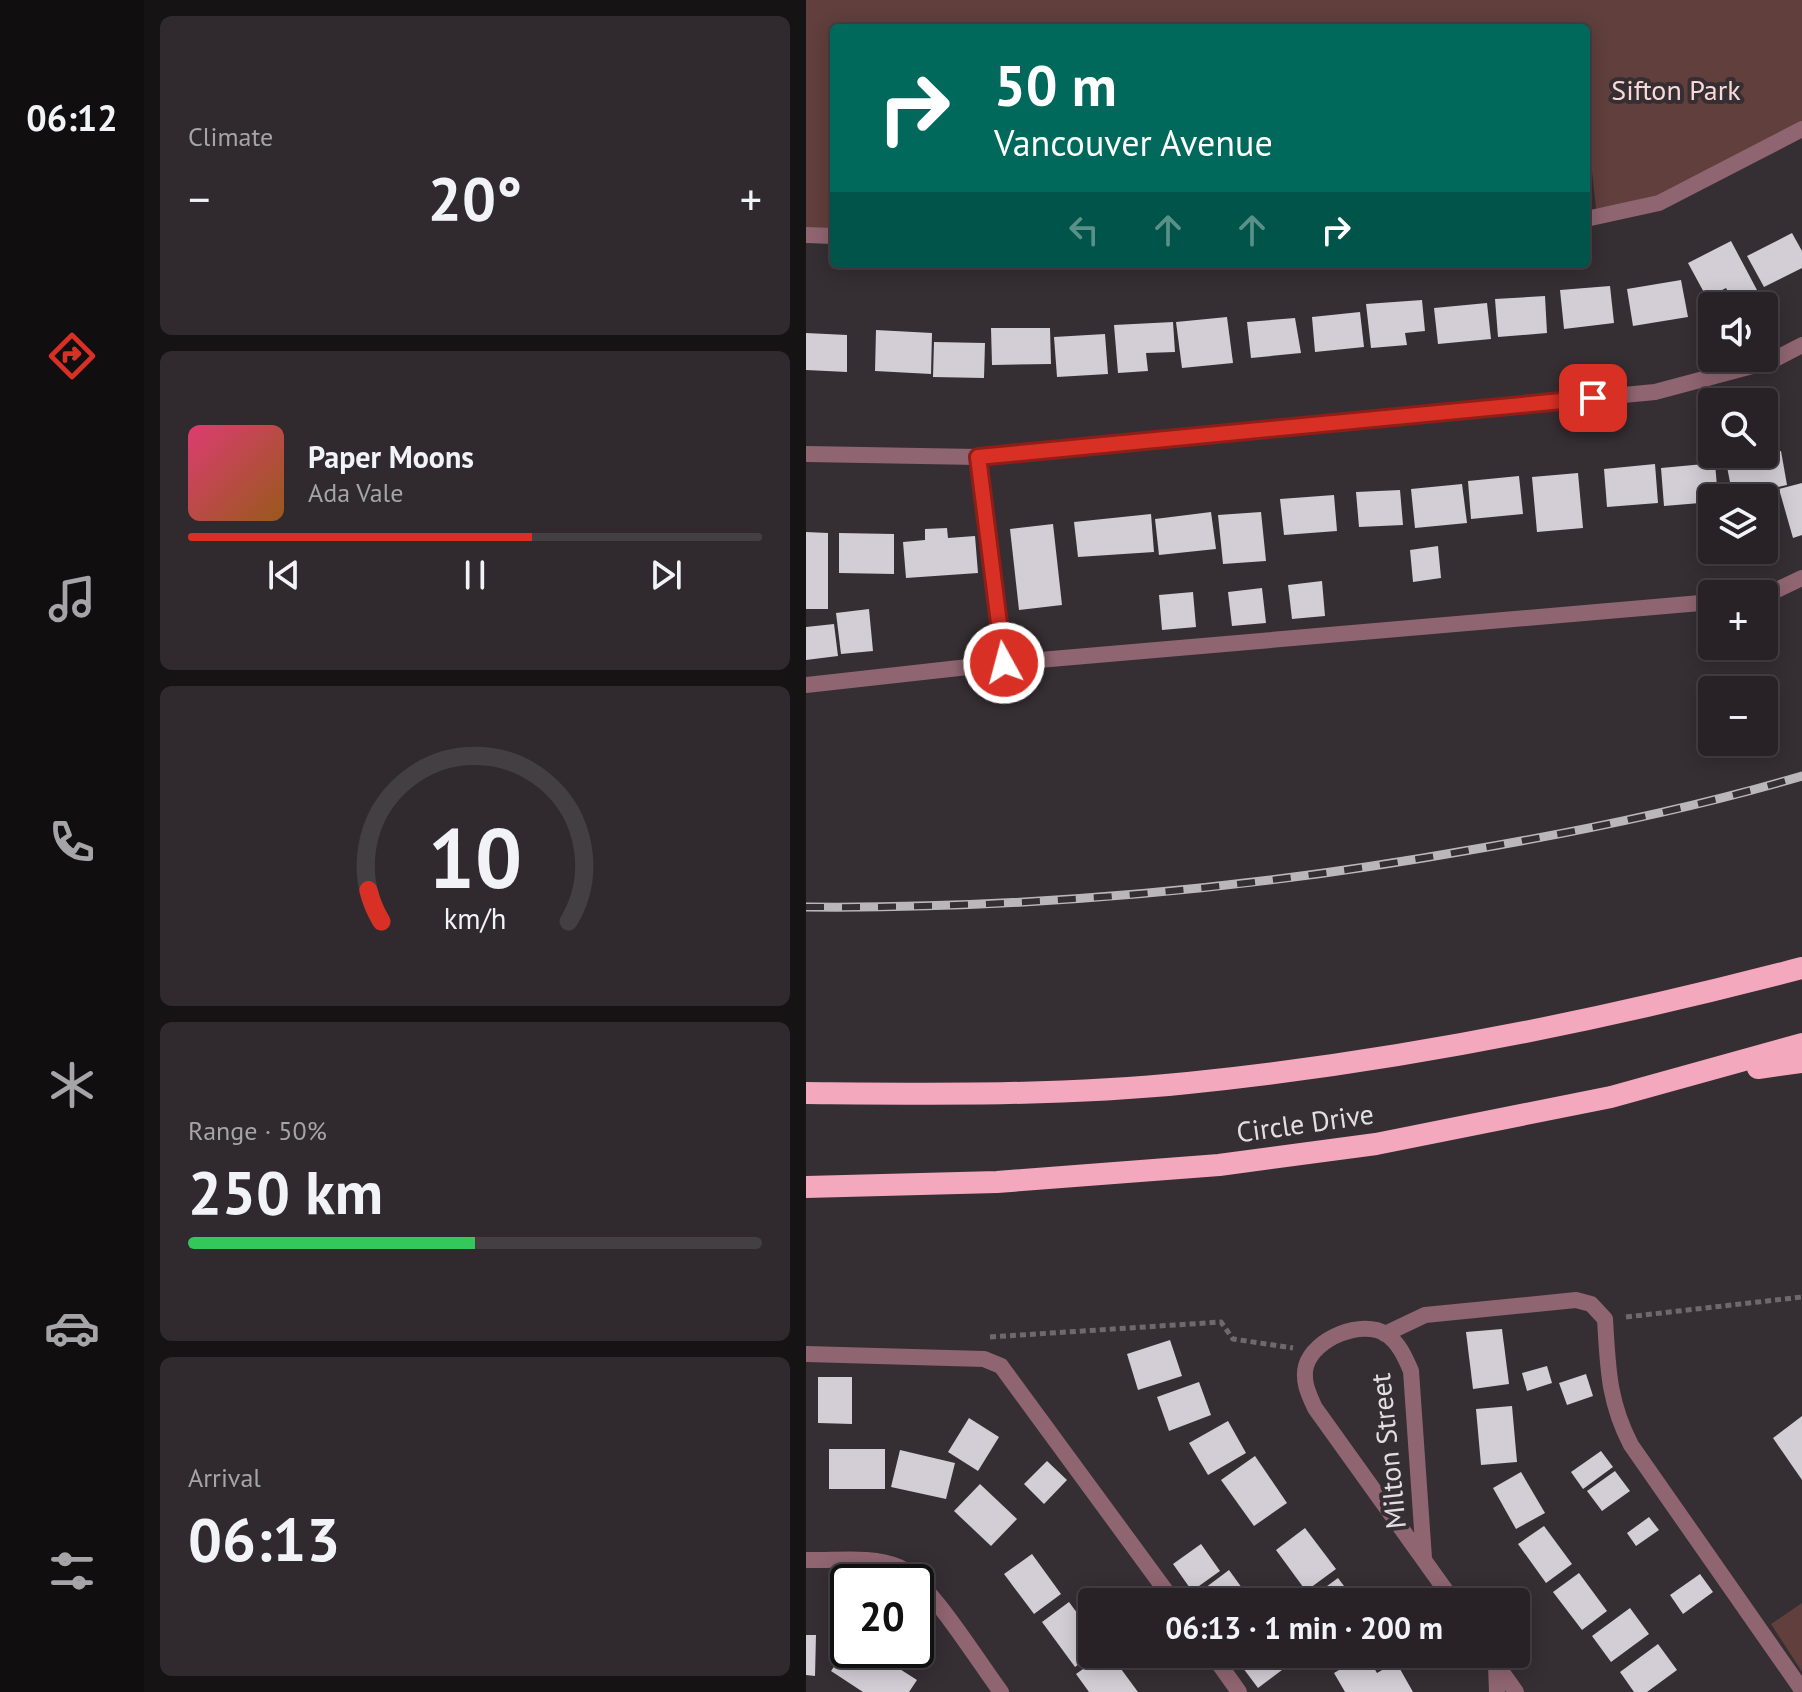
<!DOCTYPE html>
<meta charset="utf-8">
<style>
:root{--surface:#282226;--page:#302a2e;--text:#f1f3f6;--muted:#a5a4a7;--line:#443f43;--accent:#d93025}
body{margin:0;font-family:"PT Sans",sans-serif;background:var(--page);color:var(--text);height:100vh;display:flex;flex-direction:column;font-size:30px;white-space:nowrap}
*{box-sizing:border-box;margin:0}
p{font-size:26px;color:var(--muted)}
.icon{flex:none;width:44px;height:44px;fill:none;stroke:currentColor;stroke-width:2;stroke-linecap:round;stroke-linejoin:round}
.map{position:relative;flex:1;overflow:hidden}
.side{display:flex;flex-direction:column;gap:16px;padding:16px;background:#161315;width:662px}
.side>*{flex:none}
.guide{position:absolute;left:24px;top:24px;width:760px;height:244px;border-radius:8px;box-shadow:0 4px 20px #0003,0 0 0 2px var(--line);background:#00695c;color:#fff;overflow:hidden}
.tools{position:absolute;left:892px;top:292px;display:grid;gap:16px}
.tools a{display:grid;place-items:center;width:80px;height:80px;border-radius:8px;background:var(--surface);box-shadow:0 4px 20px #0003,0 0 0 2px var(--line);font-size:40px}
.speed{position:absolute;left:24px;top:1564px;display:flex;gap:16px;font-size:40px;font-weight:700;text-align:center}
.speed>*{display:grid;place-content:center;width:104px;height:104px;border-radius:50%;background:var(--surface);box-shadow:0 4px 20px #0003,0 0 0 2px var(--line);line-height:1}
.speed .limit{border:4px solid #111;border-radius:12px;background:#fff;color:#111}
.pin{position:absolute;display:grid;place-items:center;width:68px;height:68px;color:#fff;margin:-34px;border-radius:16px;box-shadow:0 4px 12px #0006}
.me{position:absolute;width:88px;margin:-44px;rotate:353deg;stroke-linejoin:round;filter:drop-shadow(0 0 6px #0008)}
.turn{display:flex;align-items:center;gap:28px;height:168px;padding:0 32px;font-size:36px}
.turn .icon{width:104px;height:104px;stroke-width:2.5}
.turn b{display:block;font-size:56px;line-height:68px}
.lanes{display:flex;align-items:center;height:76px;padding:0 32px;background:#0003;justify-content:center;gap:40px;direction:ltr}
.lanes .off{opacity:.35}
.big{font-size:60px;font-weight:800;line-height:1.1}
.side .tile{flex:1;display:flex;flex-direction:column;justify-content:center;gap:12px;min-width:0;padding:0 28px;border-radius:12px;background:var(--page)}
.side .dial{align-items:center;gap:0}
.dial svg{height:208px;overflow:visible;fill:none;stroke:var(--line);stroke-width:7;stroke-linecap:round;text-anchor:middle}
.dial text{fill:var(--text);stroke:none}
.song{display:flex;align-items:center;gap:24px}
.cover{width:96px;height:96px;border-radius:12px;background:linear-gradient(135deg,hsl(340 70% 55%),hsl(30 70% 35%))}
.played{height:8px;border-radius:4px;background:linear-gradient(90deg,var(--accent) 60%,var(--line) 60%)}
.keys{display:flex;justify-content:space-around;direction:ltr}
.heat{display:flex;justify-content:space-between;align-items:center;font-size:44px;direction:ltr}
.charge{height:12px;border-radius:6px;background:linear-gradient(90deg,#34c759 50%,var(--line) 0)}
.trip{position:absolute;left:272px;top:1588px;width:452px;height:80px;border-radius:8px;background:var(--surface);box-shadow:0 4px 20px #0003,0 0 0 2px var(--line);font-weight:800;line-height:80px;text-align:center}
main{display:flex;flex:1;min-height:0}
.dock{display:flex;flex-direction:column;width:144px;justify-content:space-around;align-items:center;background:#100e0f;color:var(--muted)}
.dock .icon{width:56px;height:56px}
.dock .active{color:var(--accent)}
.dock b{font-size:36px;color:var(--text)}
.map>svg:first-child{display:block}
.green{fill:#603f3c}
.building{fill:#d3cdd5}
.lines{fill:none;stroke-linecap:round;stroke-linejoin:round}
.path{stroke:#6f696d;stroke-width:5;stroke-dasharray:6 4;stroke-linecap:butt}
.service{stroke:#8f6571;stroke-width:16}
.minor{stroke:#8f6571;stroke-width:16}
.trunk{stroke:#f3a8be;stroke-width:22}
.rail-casing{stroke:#bbb6b9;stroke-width:9}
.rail{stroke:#352e33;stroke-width:6;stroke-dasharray:18;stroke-linecap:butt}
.route-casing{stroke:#8d1f18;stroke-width:20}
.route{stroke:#d93025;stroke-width:14}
.labels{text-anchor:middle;stroke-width:8;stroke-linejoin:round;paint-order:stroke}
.park-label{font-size:28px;fill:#fad8d5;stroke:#352e33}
.street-label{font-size:28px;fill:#e3dfe1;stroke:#352e33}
</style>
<main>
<nav class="dock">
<b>06:12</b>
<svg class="icon active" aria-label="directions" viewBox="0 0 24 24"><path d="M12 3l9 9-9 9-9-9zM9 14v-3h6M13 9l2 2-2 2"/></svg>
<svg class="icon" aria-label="music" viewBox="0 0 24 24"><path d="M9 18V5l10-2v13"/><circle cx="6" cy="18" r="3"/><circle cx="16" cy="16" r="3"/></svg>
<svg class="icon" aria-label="phone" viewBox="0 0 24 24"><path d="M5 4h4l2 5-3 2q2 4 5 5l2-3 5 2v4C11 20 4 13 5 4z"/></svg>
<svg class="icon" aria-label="climate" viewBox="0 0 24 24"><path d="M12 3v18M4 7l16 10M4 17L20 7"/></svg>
<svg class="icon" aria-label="car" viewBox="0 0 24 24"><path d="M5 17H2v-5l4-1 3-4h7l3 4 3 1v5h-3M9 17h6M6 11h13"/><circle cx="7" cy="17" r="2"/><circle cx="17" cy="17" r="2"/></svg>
<svg class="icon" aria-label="filters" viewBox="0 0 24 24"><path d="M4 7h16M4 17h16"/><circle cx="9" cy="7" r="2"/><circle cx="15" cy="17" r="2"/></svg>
</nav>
<section class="side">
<div class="tile"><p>Climate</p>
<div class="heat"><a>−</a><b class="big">20°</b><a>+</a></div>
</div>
<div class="tile">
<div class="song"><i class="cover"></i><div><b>Paper Moons</b><p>Ada Vale</p></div></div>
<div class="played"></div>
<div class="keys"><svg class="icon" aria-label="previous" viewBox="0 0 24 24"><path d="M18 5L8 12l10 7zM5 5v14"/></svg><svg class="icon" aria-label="pause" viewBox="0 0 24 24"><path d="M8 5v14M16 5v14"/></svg><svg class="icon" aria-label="next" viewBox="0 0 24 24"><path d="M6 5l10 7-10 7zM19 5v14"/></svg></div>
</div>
<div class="tile dial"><svg viewBox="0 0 100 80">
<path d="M14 69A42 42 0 1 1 86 69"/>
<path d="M14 69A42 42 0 0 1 9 57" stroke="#d93025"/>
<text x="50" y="56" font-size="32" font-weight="700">10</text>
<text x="50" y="72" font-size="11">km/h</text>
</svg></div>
<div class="tile"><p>Range · 50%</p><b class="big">250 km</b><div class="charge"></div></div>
<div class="tile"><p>Arrival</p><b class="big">06:13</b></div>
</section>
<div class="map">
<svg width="996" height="1692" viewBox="0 0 996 1692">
<rect width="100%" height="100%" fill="#352e33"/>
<g class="green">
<polygon points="0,0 996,0 996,122 867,194 790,209 786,171 780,172 780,28 28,28 28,230 0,228"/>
<polygon points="996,1603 996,1672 965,1624"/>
</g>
<g class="building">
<polygon points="986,233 996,251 996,268 958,287 941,256"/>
<polygon points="925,241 951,290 928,302 920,288 901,298 882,263"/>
<polygon points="875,280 882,317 827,326 821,289"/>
<polygon points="804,286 808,323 758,329 754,290"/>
<polygon points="739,296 741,333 692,337 689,299"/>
<polygon points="616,300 619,331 599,333 601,345 565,348 560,304"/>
<polygon points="681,303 685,339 632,344 628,308"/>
<polygon points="554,312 558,347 509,352 506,317"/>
<polygon points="421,317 427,363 376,368 370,322"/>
<polygon points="489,318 495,353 445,358 441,322"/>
<polygon points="367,322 369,352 340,353 342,371 312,373 308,325"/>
<polygon points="185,328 244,328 245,364 186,365"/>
<polygon points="70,330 126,333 125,374 69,371"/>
<polygon points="0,333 41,335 41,372 0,370"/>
<polygon points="299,334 302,374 251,377 248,337"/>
<polygon points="128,342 179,343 178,378 127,377"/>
<polygon points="975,451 981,485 927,497 920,462"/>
<polygon points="909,463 912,498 906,498 906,502 858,506 855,468"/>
<polygon points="849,464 852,503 801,507 798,469"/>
<polygon points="772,473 777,528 731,532 726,477"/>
<polygon points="713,476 717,514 665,519 662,481"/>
<polygon points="996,483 996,535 987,538 973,489"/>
<polygon points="656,484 661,523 609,528 605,489"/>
<polygon points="594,490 597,525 553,527 550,492"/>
<polygon points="528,495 531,531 478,535 474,499"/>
<polygon points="405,512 410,549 353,555 349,519"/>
<polygon points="455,512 460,561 417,564 412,515"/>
<polygon points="345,514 348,552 272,557 268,522"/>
<polygon points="247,524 256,605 213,610 204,529"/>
<polygon points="141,528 142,538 169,536 172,573 100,578 97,542 119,540 119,529"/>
<polygon points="0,532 22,533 22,609 0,609"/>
<polygon points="33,533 88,534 88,574 33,573"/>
<polygon points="632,546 635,578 607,582 604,550"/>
<polygon points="516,581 519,616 486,619 482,585"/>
<polygon points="456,588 460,623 426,626 422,592"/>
<polygon points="387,592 390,627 356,630 353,595"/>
<polygon points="63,609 67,651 35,654 30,613"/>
<polygon points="28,624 32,656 0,660 0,627"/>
<polygon points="696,1329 703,1384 667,1389 660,1332"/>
<polygon points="364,1340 376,1376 332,1390 321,1354"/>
<polygon points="741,1366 746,1383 721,1391 716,1373"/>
<polygon points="780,1374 787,1396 761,1405 753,1383"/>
<polygon points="12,1377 46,1377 46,1424 12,1423"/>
<polygon points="393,1382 405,1415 363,1431 351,1397"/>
<polygon points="706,1406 711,1462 675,1465 670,1409"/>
<polygon points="996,1416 996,1480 967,1438"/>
<polygon points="163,1418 193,1437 172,1471 142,1452"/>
<polygon points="422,1421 440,1453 402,1475 383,1443"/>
<rect x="23" y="1449" width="56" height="40"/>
<polygon points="94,1450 149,1463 140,1499 85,1487"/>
<polygon points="795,1451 807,1467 777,1489 765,1472"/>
<polygon points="449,1456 481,1503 448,1526 415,1480"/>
<polygon points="241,1461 261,1480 238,1504 218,1484"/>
<polygon points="809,1471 824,1491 796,1511 781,1491"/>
<polygon points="715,1472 739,1513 710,1529 687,1488"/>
<polygon points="174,1484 211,1519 185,1546 148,1511"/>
<polygon points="843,1517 853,1530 830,1546 821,1533"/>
<polygon points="738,1526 766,1564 740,1583 712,1544"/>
<polygon points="499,1528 530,1569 500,1591 470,1550"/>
<polygon points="395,1544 414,1571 386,1591 367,1564"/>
<polygon points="226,1554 255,1594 228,1614 198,1574"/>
<polygon points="423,1570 444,1599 440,1602 397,1602 391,1594"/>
<polygon points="773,1573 801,1611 776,1630 747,1592"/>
<polygon points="894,1574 907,1592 877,1614 864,1595"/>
<polygon points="532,1578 550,1602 503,1602 502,1600"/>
<polygon points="263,1602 286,1633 286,1654 269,1667 236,1622"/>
<polygon points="824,1608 843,1634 805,1662 786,1636"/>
<polygon points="0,1635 10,1635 9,1676 0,1675"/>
<polygon points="852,1644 871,1670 841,1692 828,1692 814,1672"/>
<polygon points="42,1646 42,1650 64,1650 111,1680 103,1692 57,1692 25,1671"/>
<polygon points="298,1654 304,1654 332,1692 283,1692 270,1674"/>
<polygon points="431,1654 471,1654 480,1667 452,1688 428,1656"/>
<polygon points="560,1654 571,1673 590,1662 607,1692 539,1692 528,1673"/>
</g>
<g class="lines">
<g class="path">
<polyline points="820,1317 996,1297"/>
<polyline points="184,1337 415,1322 427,1339 487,1348"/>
</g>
<g class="service">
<polyline points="780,219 853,203 996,129"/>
<polyline points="0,235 28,236"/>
<polyline points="172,457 198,663"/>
<polyline points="958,596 996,578"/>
<polyline points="0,685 198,663 906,602"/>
<path d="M579,1334L619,1315L770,1300L785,1304L799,1319C802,1367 802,1401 825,1445L996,1690"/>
<polyline points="0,1354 178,1359 195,1366 368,1602"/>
<polyline points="406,1654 433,1692"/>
</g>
<g class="minor">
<polyline points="0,454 172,457 849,392 965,361 996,345"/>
<path d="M618,1558L605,1371C599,1357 593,1343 580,1334C556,1319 508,1338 500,1366C496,1381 503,1395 509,1408L648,1602"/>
<path d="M0,1560C29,1561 66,1555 93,1567C123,1581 173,1663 195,1692"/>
<polyline points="683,1654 710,1692"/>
<polyline points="690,1665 691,1692"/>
</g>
<g class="trunk">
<polyline points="952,1068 996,1062"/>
<path d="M0,1093C127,1094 255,1096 382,1083C590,1062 794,1021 996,968"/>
<polyline points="0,1187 191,1182 413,1165 570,1144 805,1097 996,1044"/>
</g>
<g class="rail-casing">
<path id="rail" d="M0,907C223,909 444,889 664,850C776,831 887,808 996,776"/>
</g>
<use href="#rail" class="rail"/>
</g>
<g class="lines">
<g class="route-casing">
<polyline id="route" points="198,663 172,457 787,398"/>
</g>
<use href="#route" class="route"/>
</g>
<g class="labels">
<g class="park-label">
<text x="870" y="100">Sifton Park</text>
</g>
<g class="street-label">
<text transform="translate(499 1123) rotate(-8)" y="10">Circle Drive</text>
<text transform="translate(582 1451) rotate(-96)" y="10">Milton Street</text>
</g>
</g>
</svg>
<div class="tools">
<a><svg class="icon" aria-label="sound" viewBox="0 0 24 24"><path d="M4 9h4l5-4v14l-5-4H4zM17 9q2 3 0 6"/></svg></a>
<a><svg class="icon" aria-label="search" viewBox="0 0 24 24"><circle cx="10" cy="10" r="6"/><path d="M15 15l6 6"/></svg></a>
<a><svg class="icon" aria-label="layers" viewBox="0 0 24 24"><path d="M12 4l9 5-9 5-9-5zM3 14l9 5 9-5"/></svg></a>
<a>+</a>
<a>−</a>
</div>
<div class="speed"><div class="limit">20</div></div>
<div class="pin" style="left:787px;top:398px;background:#d93025"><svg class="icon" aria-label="arrive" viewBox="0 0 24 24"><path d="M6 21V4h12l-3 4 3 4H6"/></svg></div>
<svg class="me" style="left:198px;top:663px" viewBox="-20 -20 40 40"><circle r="17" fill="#d93025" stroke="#fff" stroke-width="3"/><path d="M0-11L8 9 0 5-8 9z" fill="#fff"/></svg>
<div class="trip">06:13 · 1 min · 200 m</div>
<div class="guide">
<div class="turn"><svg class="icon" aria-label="right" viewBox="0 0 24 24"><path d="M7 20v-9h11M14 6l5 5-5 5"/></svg><div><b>50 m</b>Vancouver Avenue</div></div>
<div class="lanes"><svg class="icon off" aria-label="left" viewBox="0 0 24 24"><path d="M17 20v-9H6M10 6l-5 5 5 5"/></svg><svg class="icon off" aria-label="ahead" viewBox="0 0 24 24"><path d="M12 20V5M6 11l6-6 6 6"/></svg><svg class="icon off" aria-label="ahead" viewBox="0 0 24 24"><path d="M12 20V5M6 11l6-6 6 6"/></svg><svg class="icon" aria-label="right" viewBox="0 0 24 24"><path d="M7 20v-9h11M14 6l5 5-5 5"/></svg></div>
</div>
</div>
</main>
